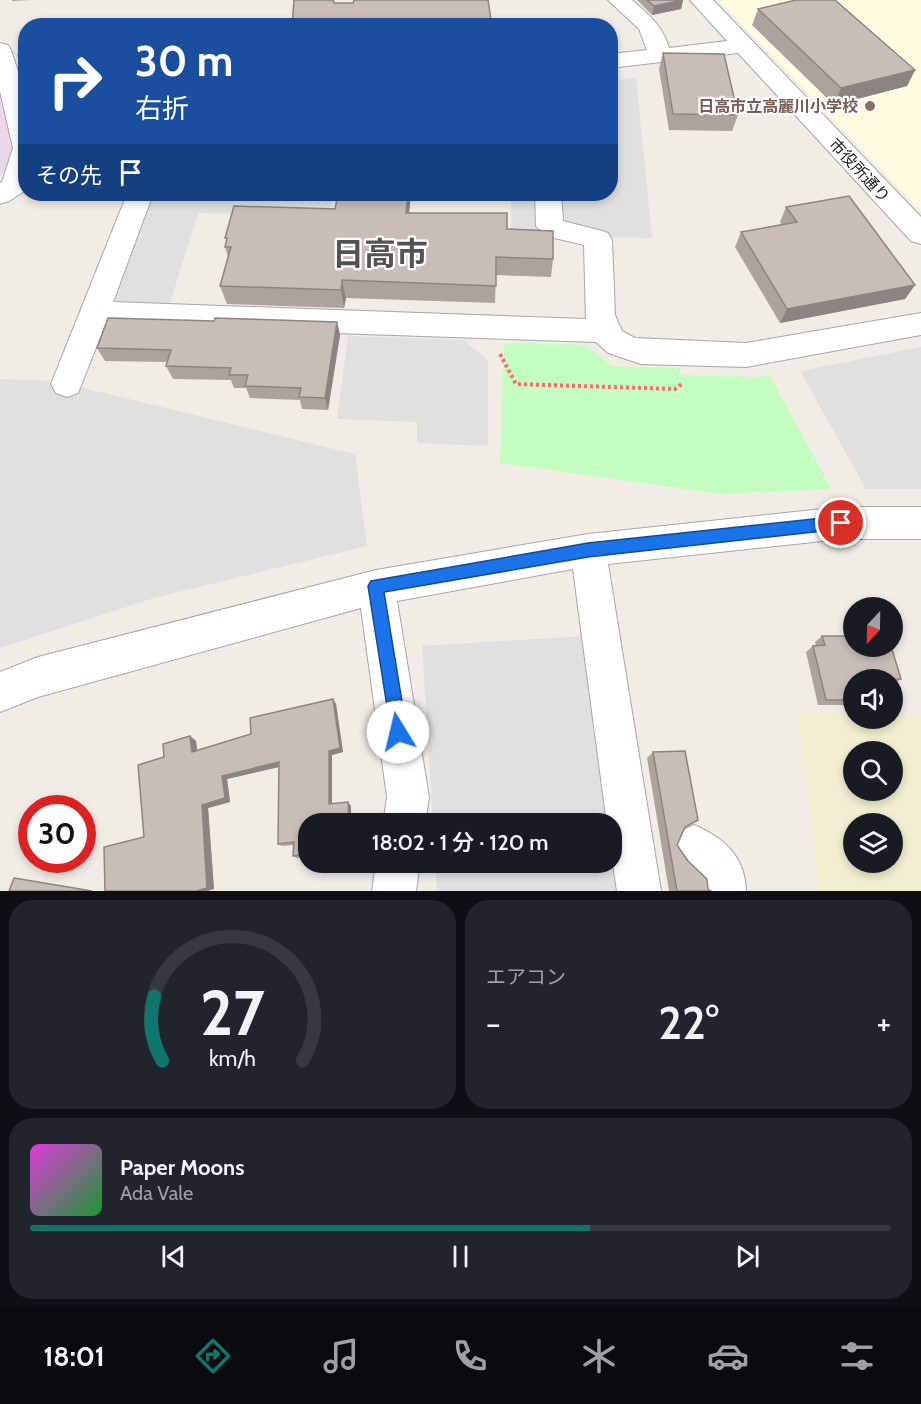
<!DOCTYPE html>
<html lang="ja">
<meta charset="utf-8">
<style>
:root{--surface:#171b24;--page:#20242c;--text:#f1f3f6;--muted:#9ea1a6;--line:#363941;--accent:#0f766e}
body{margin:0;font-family:Cabin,"Noto Sans JP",sans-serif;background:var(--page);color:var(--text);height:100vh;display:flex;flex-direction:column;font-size:22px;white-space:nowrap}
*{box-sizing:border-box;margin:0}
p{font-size:20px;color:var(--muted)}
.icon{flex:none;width:33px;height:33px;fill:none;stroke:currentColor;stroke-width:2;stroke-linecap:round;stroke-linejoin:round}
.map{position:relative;height:891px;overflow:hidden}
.panel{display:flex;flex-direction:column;gap:9px;padding:9px;background:#0d0f14;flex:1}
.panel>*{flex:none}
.banner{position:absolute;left:18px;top:18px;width:600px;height:183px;border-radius:24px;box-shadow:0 3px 9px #0003;background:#1a4fa0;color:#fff;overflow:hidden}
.needle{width:39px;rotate:202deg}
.fabs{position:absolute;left:843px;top:597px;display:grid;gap:12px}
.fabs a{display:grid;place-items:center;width:60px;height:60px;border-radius:50%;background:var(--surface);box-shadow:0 3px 9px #0003;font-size:30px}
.speed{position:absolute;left:18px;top:795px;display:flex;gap:12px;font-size:30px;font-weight:700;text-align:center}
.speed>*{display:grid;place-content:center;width:78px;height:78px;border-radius:50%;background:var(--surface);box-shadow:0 3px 9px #0003;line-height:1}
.speed .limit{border:9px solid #d22;background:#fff;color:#111}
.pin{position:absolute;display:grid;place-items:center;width:51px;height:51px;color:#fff;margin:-26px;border:3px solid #fff;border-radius:50%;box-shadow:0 2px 6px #0007}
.me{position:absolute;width:66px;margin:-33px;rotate:351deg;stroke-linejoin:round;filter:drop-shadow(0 0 4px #0008)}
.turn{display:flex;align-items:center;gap:21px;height:126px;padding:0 18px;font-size:27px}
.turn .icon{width:78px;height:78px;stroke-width:2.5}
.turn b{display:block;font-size:42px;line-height:51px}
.then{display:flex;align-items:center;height:57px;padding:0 18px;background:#0003;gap:12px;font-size:22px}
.big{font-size:45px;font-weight:600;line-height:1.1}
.panel .card{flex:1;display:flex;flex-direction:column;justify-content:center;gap:9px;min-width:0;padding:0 21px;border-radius:24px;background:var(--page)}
.panel .dial{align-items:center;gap:0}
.dial svg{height:156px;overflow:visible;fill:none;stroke:var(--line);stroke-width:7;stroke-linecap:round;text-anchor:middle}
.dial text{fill:var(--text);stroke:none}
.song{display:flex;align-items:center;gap:18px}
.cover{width:72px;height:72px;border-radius:9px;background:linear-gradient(135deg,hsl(300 70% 55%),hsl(130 70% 35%))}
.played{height:6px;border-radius:3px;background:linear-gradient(90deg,var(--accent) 65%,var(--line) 65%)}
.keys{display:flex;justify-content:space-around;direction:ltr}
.heat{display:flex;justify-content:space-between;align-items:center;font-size:33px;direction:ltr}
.panel .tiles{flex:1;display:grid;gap:9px;grid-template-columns:1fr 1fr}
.card:last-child{grid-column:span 2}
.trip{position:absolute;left:298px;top:813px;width:324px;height:60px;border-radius:24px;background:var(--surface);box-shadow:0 3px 9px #0003;font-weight:600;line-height:60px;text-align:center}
.tabs{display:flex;height:96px;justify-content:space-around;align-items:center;background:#090b0e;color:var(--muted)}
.tabs .icon{width:42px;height:42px}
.tabs .on{color:var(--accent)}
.tabs b{font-size:27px;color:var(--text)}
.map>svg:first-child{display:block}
.industrial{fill:#ebd7ea}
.education{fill:#fffbe1}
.farmland{fill:#f1efd0;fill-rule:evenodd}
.park{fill:#c3fec0}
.parking{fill:#e0e0e0}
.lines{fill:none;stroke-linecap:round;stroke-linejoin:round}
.minor-casing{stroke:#a7a7a7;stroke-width:2}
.path{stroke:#ff696d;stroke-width:4;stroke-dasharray:3 3;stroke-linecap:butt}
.minor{fill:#fff;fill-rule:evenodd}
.wall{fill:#ada39e}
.shaded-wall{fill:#8d8481}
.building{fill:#c9bdb8;stroke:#8d8481;stroke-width:1.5}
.route{fill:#1a73e8;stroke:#114b97;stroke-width:1.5}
.education-dot{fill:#8d6e63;stroke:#fff;stroke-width:2}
.labels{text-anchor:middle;stroke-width:4.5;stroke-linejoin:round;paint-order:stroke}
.far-education-label{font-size:16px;font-weight:bold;fill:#785e54;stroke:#fff;text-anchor:end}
.far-street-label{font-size:16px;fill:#202020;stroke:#fff}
.town-label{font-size:32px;font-weight:bold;fill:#535353;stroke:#fff}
</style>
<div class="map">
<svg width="921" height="891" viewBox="0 0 921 891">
<rect width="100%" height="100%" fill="#f1ece6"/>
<polygon class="industrial" points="0,90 16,146 8,168 0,176"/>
<polygon class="education" points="727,0 921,0 921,211 719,1"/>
<path class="farmland" d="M798,712L853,714L854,718H892L893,715L921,716V891H818ZM854,752H892V790H854ZM854,824H892V862H854Z"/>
<polygon class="park" points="504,343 586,345 612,366 679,368 681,375 755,377 770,375 831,489 721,494 500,463"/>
<g class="parking">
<polygon points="636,78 652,238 511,235 511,194 610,194 611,80"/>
<polygon points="142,194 333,194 329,216 198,213 169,306 102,304"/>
<polygon points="348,336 463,340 488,360 488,446 417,443 417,422 337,419"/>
<polygon points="921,347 921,489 866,489 800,371"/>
<polygon points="0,379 55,381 355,454 367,546 154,598 0,648"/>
<polygon points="618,634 661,891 437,891 435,863 612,862 612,824 433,823 422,646"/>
</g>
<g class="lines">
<g class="minor-casing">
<g id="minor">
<path d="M608,0H632C648,14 663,26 669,48L727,41L690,0H713L921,217V244L911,241L738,53L610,68V54L647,50L639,29Z"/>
<polygon points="0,43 8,45 11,50 26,96 26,190 9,201 0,204 0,183 2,182 13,148 0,91"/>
<polygon points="127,194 153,194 113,302 586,319 584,245 546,236 536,226 535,194 561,194 563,221 602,231 608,233 612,240 615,315 622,331 635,338 746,343 921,313 921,335 746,367 641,364 608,353 596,342 105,325 78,393 67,397 56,393 51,384"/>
<polygon points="841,507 921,507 921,539 841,539 608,564 661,891 617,891 612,857 612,824 607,824 573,569 397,601 429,797 425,824 383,824 387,797 361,608 38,697 0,712 0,672 38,657 376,570 588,534"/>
<path d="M694,825C724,838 745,856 746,891H702L701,880C688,864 681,868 672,847L679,832Z"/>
<polygon points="376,862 420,862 416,891 372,891"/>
</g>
</g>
<polyline class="path" points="500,354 516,384 675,389 683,383"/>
<use href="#minor" class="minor"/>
</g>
<g class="wall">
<polygon points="12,0 32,0 12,1"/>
<polygon points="637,0 683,0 681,9 652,15"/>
<polygon points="758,9 915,70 907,86 834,105 752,25"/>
<polygon points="663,53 738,115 732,131 669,130 659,69"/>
<polygon points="411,194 409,213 507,229 553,259 551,277 496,275 495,303 346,298 344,308 227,304 220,286 228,257 225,247 227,241 225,238 335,209"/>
<polygon points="786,207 915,285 905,299 780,323 735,247 741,232 782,225 780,222"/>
<polygon points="214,321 337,322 340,335 328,410 302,409 300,400 250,398 246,388 234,388 231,380 173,379 166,366 167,362 105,361 97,348"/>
<polygon points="854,628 854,646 901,679 892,685 892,680 854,680 854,705 818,705 806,652 813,646 816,646 815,642 822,636 847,636 846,633"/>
<polygon points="333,699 336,704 343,752 332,755 332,804 348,802 351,806 309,824 309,857 297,858 293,856 294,845 282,846 278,844 279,767 227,779 230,802 208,808 214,889 207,891 105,891 144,837 190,736 196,741 197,750 251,734"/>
<polygon points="653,752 685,827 677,845 688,861 708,889 711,891 669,891 647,758"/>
</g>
<g class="shaded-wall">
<polygon points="683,0 681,9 652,15 654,6"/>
<polygon points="915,70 907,86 834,105 841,88"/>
<polygon points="408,194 411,194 407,231 406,213"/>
<polygon points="342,280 346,298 344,308 341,290"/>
<polygon points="915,285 905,299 780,323 787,309"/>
<polygon points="337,322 340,335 328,410 325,398"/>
<polygon points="333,699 336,704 343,752 332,755 332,807 329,804 329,751"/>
<polygon points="190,736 196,741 198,756 192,752"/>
<polygon points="279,762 283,766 227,779 230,802 208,808 214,889 207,891 196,891 202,805 222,776"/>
<polygon points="348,802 351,806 351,824 349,824"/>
</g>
<g class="building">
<polygon points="294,0 333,0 334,3 353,3 354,0 488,0 492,26 292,26"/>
<polygon points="647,0 683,0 654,6"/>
<polygon points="796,0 835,0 915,70 841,88 758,9"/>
<polygon points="26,53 26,95 23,95 23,74 18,55"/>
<polygon points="663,53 724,54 738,115 673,114"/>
<polygon points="338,194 408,194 406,213 507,213 507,229 553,231 553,259 496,257 496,286 342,280 341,290 220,286 231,247 225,247 227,238 225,238 234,206 335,209"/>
<polygon points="849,196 915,285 787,309 741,232 797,222 786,207"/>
<polygon points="108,318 214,321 215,318 337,322 325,398 299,397 301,388 245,386 248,375 229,375 231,368 166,366 171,350 97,348"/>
<polygon points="822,636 854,636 854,646 891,646 901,679 854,680 854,700 826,700 813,646 825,645"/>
<polygon points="333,699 340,748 329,751 329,804 348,802 349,824 309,824 309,854 293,856 294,842 278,844 279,762 222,776 225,798 202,805 207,888 196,891 105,891 104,847 144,837 138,765 164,757 163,744 190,736 192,752 251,734 250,718"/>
<polygon points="685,751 698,820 685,827 677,845 688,861 707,879 708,889 711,891 677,891 653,752"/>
<polygon points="14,878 92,891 9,891"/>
</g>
<polygon class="route" points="841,516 846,518 849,523 846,527 841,529 588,557 384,592 407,732 404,738 398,740 392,738 368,586 371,581 588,543"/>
<circle class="education-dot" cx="870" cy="106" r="6"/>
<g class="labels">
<g class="far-education-label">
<text x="858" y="112">日高市立高麗川小学校</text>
</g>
<g class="far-street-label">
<text transform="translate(860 170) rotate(47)" y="6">市役所通り</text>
</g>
<g class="town-label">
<text x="380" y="265">日高市</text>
</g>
</g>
</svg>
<div class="fabs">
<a><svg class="needle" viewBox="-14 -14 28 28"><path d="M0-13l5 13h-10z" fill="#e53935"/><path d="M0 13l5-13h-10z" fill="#9ea1a6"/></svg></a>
<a><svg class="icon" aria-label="sound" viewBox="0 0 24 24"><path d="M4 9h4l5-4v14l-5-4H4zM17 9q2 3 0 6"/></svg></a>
<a><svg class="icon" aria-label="search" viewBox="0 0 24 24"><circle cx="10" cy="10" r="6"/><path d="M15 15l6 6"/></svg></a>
<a><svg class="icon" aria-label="layers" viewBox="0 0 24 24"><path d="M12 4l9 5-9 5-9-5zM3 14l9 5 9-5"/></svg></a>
</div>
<div class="speed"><div class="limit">30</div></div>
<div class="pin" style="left:841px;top:523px;background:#d93025"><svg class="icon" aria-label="arrive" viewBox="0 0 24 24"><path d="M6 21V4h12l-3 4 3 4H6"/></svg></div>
<svg class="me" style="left:398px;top:732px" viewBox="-20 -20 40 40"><circle r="19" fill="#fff"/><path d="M0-13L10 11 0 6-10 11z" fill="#1a73e8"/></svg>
<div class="trip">18:02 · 1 分 · 120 m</div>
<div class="banner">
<div class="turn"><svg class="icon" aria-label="right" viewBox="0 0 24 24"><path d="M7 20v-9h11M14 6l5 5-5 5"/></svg><div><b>30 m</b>右折</div></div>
<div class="then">その先<svg class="icon" aria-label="arrive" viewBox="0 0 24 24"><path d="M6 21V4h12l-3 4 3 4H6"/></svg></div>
</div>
</div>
<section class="panel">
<div class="tiles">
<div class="card dial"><svg viewBox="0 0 100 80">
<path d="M14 69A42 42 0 1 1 86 69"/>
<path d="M14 69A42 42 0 0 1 10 36" stroke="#0f766e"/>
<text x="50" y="56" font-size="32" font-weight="700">27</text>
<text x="50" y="72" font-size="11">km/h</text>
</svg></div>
<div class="card"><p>エアコン</p>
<div class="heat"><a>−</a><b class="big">22°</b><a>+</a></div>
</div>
<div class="card">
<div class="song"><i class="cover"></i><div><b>Paper Moons</b><p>Ada Vale</p></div></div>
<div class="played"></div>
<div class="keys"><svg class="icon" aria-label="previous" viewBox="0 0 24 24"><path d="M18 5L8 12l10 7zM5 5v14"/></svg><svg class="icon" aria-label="pause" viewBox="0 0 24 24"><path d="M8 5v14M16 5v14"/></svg><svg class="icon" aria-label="next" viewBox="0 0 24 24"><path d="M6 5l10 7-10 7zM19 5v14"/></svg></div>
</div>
</div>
</section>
<nav class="tabs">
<b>18:01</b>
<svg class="icon on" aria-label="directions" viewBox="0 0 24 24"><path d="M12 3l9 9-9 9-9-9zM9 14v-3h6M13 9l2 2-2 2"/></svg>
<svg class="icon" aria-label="music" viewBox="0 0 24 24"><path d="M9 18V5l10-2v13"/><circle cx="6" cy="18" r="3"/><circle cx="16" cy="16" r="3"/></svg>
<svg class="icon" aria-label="phone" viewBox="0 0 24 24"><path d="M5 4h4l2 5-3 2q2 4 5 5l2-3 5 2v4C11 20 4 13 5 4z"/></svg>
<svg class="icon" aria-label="climate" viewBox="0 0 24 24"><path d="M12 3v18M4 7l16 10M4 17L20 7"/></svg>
<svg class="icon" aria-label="car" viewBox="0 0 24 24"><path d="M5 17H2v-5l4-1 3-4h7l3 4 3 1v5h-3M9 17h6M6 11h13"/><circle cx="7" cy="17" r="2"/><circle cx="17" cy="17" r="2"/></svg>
<svg class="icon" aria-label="filters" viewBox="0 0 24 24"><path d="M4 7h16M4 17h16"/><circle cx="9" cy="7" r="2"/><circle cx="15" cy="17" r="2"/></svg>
</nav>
